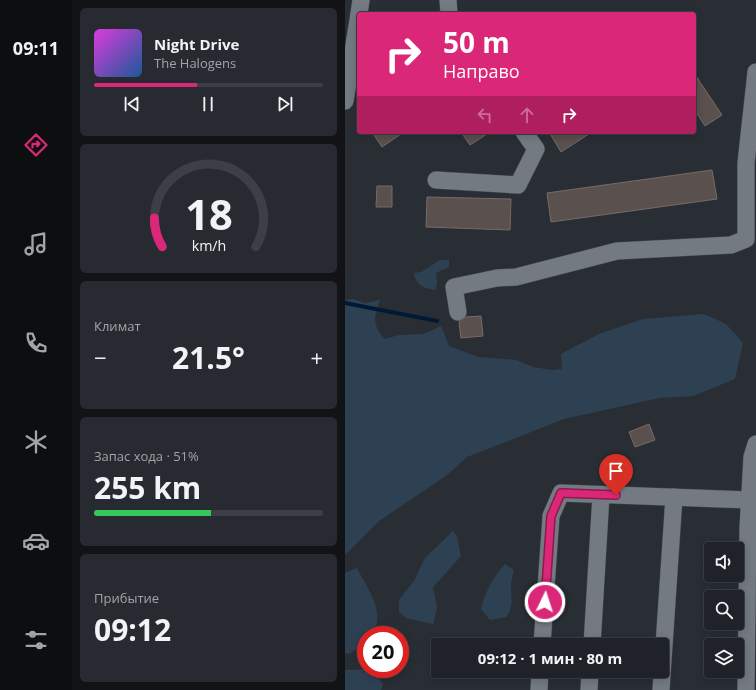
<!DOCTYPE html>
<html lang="ru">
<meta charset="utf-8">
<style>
:root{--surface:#1f2228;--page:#272a30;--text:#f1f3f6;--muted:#a1a4a8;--line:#3c3f45;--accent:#db2777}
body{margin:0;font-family:"Open Sans",sans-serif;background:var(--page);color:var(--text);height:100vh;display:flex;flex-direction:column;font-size:15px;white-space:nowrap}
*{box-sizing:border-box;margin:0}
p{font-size:13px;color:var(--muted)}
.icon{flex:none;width:22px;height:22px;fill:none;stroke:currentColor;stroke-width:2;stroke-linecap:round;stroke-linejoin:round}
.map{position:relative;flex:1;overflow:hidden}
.details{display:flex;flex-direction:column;gap:8px;padding:8px;background:#111316;width:273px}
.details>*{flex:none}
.banner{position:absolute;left:12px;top:12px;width:339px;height:122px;border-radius:4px;box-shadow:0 2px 10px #0003,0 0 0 1px var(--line);background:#db2777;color:#fff;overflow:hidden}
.fabs{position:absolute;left:359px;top:542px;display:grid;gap:8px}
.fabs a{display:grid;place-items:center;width:40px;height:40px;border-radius:4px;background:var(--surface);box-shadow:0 2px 10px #0003,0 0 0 1px var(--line);font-size:20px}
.speed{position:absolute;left:12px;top:626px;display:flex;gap:8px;font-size:20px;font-weight:700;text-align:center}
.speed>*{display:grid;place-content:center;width:52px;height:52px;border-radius:50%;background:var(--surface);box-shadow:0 2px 10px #0003,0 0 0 1px var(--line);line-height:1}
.speed .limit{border:6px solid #d22;background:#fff;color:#111}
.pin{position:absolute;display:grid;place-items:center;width:34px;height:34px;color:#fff;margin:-41px -17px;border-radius:50% 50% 50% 0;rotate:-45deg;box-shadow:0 0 4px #0007}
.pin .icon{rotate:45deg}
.me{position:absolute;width:44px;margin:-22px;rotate:4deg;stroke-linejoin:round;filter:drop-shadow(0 0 3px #0008)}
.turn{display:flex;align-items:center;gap:14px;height:84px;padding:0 20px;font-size:18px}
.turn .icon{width:52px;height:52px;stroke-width:2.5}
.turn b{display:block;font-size:28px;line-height:34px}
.lanes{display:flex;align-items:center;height:38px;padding:0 20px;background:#0003;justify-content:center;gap:20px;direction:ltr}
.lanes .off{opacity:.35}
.big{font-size:30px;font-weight:700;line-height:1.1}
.details .card{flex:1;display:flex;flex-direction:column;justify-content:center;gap:6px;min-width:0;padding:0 14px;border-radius:6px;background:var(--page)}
.details .dial{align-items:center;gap:0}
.dial svg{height:104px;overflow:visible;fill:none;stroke:var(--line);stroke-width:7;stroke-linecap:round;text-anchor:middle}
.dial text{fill:var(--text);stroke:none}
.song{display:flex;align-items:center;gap:12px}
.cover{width:48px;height:48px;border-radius:6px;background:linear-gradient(135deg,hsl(300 70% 55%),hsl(210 70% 35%))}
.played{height:4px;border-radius:2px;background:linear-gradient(90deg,var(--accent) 45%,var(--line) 45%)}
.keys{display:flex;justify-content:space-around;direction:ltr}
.heat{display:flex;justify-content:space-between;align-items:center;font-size:22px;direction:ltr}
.charge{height:6px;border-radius:3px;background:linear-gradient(90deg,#34c759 51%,var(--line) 0)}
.trip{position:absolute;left:86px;top:638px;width:238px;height:40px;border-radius:4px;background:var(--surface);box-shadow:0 2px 10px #0003,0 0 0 1px var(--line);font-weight:700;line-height:40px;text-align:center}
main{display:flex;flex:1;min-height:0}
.menu{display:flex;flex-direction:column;width:72px;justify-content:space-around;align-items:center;background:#0c0e10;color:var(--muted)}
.menu .icon{width:28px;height:28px}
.menu .active{color:var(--accent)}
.menu b{font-size:18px;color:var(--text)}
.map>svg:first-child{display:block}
.green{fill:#2e4153}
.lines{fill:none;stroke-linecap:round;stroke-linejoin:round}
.stream{stroke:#001a35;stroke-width:4}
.building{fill:#5a504e;stroke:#766b69}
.minor-casing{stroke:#454a4f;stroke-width:18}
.minor{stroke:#737a81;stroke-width:17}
.route-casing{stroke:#8e194d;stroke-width:10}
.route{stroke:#db2777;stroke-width:7}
</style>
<main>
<nav class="menu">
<b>09:11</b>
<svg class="icon active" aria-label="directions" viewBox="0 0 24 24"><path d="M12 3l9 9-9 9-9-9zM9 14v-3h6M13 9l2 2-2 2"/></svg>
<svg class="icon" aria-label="music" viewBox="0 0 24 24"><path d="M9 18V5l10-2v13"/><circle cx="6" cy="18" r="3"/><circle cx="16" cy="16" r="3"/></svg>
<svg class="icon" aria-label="phone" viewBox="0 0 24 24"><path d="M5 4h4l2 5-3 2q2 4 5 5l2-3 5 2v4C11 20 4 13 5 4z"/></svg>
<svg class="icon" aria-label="climate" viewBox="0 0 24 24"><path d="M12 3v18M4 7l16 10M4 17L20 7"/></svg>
<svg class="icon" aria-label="car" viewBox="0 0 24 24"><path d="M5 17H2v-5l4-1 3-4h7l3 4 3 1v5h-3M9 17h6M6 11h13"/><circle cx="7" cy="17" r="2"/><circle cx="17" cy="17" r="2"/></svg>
<svg class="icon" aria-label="filters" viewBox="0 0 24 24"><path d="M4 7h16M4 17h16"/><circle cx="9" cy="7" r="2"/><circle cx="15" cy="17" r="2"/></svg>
</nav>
<section class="details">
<div class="card">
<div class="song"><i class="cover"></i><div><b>Night Drive</b><p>The Halogens</p></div></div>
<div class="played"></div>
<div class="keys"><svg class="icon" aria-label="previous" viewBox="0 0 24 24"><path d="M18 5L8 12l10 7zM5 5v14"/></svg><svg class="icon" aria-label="pause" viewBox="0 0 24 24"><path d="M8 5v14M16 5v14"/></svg><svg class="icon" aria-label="next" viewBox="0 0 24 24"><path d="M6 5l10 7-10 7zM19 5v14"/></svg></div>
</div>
<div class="card dial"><svg viewBox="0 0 100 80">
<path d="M14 69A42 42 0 1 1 86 69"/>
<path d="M14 69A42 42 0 0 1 8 47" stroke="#db2777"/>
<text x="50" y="56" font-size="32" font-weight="700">18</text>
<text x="50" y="72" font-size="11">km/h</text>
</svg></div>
<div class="card"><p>Климат</p>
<div class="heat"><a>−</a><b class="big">21.5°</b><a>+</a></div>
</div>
<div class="card"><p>Запас хода · 51%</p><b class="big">255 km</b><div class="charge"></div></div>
<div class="card"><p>Прибытие</p><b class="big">09:12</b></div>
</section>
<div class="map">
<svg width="411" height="690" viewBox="0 0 411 690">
<rect width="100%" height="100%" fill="#292e35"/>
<g class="green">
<path d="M95,260H104V267L91,273L92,284L90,290C79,288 71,286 69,273L76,272Z"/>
<path d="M8,299L20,303L35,300C29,317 27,324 39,339L54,335L79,334L96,326L104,346L133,357L171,360L188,367L207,370L217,369L216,354L254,334L298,319L359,314L381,324L398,343L390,379L348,396L314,398L219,419L122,457L102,475L34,521L0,555V300Z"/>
<polygon points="108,531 112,537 116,556 88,587 92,608 88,624 61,618 54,612 54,600 69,581 80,558"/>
<path d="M160,564L169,570C168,576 165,584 166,590C167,602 168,607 161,617L145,620L136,609C140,592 148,577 160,564Z"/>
<path d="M12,568C22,588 42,613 27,635H21L20,644L4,654L0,653V573Z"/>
<polygon points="29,669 38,685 36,690 0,690 0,670"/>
</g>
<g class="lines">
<polyline class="stream" points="0,303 92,321"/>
</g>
<g class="building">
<polygon points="349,73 377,115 360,126 349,109"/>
<polygon points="27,132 59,132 37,147"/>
<polygon points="116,132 145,132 125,145"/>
<polygon points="204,132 247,132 216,152"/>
<polygon points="367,170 372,199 206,222 202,193"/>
<polygon points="32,186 47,186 47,207 31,207"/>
<polygon points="82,197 166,199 165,230 81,227"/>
<polygon points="136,316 138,336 116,338 114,322 121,317"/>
<polygon points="304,424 310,440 290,447 284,432"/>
</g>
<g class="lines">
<g class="minor-casing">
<g id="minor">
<polyline points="103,0 104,14"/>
<polyline points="14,14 16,0"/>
<polyline points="0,101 14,14"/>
<polyline points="91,180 173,185 191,149 179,132"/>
<polyline points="113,312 109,287 152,278 171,277 272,251 386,245 401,239 401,163 411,72"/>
<polyline points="197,645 206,516 216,493 404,500"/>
<polyline points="247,645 256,495"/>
<polyline points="194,690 195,671"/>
<polyline points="244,690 245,671"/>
<polyline points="316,690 329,497"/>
<polyline points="401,690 403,528 407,457 411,444"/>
</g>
</g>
<use href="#minor" class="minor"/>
</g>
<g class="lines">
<g class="route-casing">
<polyline id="route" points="200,602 206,516 216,493 271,495"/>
</g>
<use href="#route" class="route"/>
</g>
</svg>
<div class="fabs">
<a><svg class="icon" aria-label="sound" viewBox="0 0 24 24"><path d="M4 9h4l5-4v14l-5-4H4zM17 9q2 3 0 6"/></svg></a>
<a><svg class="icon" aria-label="search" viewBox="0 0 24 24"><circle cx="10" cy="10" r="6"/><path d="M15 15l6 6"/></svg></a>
<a><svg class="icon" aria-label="layers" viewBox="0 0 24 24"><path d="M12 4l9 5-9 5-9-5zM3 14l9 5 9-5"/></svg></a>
</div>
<div class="speed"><div class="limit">20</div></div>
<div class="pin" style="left:271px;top:495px;background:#d93025"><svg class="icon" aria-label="arrive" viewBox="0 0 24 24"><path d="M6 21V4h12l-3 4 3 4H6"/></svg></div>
<svg class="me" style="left:200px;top:602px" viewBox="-20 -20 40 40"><circle r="17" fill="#db2777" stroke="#fff" stroke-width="3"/><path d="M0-11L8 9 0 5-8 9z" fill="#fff"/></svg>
<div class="trip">09:12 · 1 мин · 80 m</div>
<div class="banner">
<div class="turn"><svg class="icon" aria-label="right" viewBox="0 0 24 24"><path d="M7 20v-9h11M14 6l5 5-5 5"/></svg><div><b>50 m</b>Направо</div></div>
<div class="lanes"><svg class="icon off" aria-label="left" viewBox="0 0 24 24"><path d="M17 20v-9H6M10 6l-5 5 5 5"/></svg><svg class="icon off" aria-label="ahead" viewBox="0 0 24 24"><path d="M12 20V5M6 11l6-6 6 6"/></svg><svg class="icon" aria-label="right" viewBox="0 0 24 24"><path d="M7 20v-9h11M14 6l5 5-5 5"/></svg></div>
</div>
</div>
</main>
